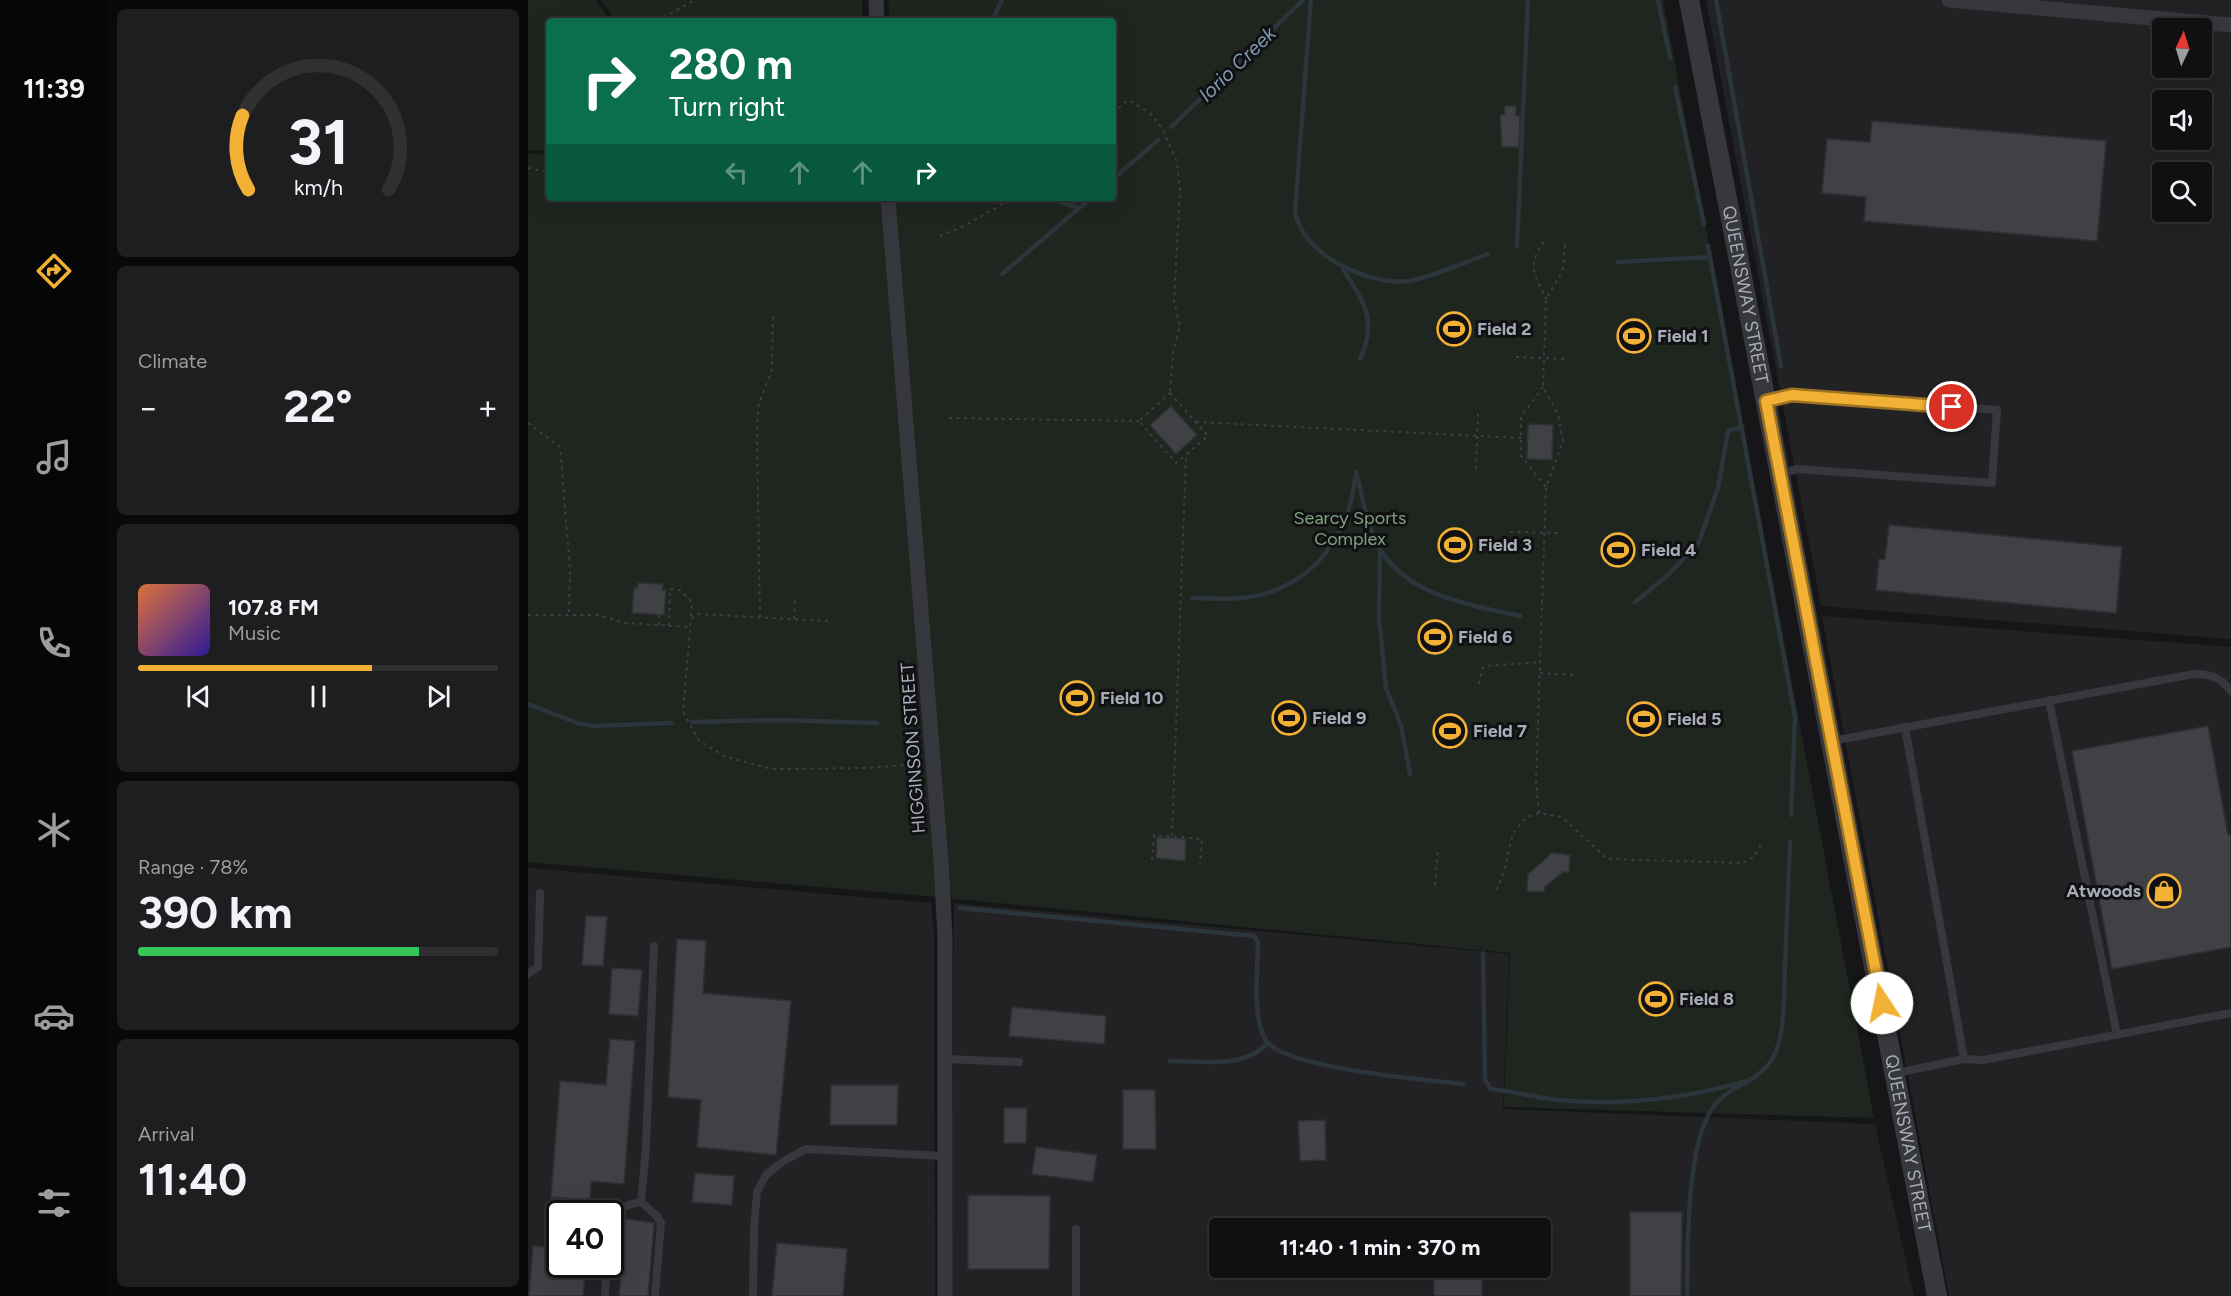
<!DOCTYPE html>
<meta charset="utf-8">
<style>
:root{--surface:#101012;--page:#1e1e20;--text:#f1f3f6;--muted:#9c9d9f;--line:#303032;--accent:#f2b134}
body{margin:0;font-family:Figtree,sans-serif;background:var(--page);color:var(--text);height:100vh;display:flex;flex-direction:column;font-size:22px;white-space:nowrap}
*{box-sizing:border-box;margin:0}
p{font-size:20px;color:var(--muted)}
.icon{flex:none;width:33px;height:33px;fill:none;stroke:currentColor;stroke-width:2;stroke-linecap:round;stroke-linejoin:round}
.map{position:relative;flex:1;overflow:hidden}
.panel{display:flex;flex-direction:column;gap:9px;padding:9px;background:#09090a;width:420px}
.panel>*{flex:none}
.banner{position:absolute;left:18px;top:18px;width:570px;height:183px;border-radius:6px;box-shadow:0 6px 24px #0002,0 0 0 2px var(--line);background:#0b6e4f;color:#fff;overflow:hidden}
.needle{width:39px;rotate:4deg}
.controls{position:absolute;left:1624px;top:18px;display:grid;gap:12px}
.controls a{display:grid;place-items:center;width:60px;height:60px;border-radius:6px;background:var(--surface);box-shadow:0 6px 24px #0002,0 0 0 2px var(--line);font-size:30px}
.speed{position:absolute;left:18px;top:1200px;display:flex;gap:12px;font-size:30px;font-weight:700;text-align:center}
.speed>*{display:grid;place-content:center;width:78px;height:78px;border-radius:50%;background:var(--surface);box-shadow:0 6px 24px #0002,0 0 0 2px var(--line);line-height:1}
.speed .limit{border:3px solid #111;border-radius:9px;background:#fff;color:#111}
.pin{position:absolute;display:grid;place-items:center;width:51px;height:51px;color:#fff;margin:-26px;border:3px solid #fff;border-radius:50%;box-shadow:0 2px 6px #0007}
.me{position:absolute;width:66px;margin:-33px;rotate:349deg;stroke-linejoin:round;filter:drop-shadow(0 0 4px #0008)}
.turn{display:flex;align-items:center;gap:21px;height:126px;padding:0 24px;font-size:27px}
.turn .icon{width:78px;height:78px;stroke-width:2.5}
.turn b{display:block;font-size:42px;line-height:51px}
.lanes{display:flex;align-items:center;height:57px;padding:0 24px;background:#0003;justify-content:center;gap:30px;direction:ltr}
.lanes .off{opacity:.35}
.big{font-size:45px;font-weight:700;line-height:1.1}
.panel .widget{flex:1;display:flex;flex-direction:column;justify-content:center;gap:9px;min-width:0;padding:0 21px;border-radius:9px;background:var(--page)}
.panel .dial{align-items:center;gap:0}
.dial svg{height:156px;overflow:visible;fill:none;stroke:var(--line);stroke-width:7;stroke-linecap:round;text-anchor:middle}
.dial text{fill:var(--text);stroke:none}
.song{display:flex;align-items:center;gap:18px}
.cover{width:72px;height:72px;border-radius:9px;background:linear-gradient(135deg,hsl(20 70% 55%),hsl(250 70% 35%))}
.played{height:6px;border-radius:3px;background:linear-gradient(90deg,var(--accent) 65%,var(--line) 65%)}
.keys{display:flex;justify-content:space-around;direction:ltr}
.heat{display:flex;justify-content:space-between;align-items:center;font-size:33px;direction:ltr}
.charge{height:9px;border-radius:4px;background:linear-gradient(90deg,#34c759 78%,var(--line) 0)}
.trip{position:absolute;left:681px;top:1218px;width:342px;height:60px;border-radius:6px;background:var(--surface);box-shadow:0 6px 24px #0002,0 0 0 2px var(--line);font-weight:700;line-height:60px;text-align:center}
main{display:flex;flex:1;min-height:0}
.menu{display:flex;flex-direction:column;width:108px;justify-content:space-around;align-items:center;background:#060607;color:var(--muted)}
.menu .icon{width:42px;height:42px}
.menu .active{color:var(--accent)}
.menu b{font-size:27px;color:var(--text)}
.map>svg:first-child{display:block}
.built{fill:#222225;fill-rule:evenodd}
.green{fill:#1e261f}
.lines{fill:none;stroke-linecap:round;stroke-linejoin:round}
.stream{stroke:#2c353c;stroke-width:4.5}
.building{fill:#404145;stroke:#303034;stroke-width:1.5}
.path{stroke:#3d3f44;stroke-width:2;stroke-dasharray:3 4.5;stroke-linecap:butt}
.service{stroke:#37383d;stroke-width:8}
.minor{stroke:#37383d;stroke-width:15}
.tertiary{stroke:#37383d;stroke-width:20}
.route-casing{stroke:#9d7322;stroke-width:15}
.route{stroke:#f2b134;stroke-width:10}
.labels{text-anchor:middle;stroke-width:6;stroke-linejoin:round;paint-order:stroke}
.street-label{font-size:18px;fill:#a8adb8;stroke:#111113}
.poi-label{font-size:18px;font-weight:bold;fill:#a8adb8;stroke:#111113;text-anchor:start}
.park-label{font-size:18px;fill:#7fa381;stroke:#111113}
.water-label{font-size:20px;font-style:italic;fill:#7f9bb3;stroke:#111113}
</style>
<main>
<nav class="menu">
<b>11:39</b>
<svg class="icon active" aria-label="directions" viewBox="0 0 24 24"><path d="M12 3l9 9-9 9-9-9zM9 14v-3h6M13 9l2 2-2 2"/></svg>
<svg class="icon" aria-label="music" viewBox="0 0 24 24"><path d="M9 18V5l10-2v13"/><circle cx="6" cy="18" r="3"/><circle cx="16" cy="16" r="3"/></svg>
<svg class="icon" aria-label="phone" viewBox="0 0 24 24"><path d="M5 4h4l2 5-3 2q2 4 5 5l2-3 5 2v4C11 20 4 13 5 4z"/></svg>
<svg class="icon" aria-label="climate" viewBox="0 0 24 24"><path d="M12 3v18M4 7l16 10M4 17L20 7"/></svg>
<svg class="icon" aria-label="car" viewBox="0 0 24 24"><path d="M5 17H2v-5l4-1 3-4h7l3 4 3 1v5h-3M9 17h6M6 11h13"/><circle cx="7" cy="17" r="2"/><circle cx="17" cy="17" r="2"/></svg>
<svg class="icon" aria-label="filters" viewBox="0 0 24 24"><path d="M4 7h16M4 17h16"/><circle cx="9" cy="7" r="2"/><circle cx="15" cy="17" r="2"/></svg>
</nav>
<section class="panel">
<div class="widget dial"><svg viewBox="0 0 100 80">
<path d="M14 69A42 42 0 1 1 86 69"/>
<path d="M14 69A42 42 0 0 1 11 31" stroke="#f2b134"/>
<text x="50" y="56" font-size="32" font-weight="700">31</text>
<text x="50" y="72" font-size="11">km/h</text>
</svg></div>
<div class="widget"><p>Climate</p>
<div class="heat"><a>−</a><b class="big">22°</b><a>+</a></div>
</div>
<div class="widget">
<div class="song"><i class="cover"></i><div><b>107.8 FM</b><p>Music</p></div></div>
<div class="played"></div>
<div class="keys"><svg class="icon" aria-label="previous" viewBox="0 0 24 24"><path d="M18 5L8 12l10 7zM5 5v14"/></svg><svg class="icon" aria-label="pause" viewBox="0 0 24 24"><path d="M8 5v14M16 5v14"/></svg><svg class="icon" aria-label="next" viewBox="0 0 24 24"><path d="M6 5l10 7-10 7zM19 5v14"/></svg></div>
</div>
<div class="widget"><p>Range · 78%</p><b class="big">390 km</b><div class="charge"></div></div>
<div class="widget"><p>Arrival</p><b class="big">11:40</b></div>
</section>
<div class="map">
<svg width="1703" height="1296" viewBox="0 0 1703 1296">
<rect width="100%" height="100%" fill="#161618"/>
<g class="built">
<path d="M1178,0H1703V639L1293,606ZM1635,28H1674V68H1635ZM1635,100H1674V140H1635ZM1635,172H1674V212H1635Z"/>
<polygon points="1294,616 1703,647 1703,1296 1421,1296"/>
<path d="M0,868L403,903L406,934L407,1296H0ZM32,1214H82V1264H32Z"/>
<path d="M426,903L981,954L975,1109L1347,1124L1386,1296H424ZM692,1228H1012V1268H692Z"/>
</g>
<g class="green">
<polygon points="0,0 68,0 82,21 21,21 21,151 0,150"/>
<polygon points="73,0 334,0 335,21 88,21"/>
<polygon points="360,0 1135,0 1346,1118 976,1107 982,953 398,896 0,862 0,153 21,155 21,198 585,198 585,21 362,21"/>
</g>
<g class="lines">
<g class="stream">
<path d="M783,0L767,211C773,254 840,286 880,281C902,278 938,262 960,254"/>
<polyline points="1130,0 1142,58"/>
<polyline points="1188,0 1253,366"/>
<polyline points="464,21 474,0"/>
<polyline points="1147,87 1176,224"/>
<polyline points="643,127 775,0"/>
<polyline points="585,179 630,140"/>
<polyline points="520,198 550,208"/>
<polyline points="989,246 1000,0"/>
<polyline points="1180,246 1267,717 1263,815"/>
<polyline points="1090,262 1182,257"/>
<path d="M815,269C836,302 850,321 832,359"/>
<polyline points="474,274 563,198"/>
<path d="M828,472C835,497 839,529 853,551C883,597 943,605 992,616"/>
<polyline points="852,550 851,618 858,688 873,725 882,774"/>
<path d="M664,598C687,599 710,600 733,595C789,580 822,532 827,477"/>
<polyline points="1107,602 1139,576 1171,542 1190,488 1200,431 1214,427"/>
<polyline points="0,704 52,724 67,726 144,723"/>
<polyline points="164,722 252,720 349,723"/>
<path d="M432,908L726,936L730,942C730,969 723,1019 739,1042C758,1068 899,1080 935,1084"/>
<path d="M955,953L957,1080L963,1089C986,1091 1008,1098 1031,1100C1093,1106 1159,1098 1219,1081"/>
<path d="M642,1061C673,1061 718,1069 739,1043"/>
<path d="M1159,1296C1160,1249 1157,1135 1190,1101C1211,1079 1240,1083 1251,1042C1257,1019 1256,990 1257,965C1259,924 1260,883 1262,842"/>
</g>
</g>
<g class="building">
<polygon points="977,106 988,106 988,116 992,116 991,147 974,147 972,115 976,115"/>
<polygon points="1344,121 1578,141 1569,241 1336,221 1338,197 1294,193 1299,139 1342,142"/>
<polygon points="643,406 669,435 648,454 622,425"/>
<polygon points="1000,424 1025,425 1024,460 999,459"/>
<polygon points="1361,525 1594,547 1588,613 1348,590 1351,559 1357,560"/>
<polygon points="110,583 135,584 134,590 138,590 136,615 104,613 106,588 109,588"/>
<polygon points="1680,726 1700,835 1703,835 1703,947 1584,969 1544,751"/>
<polygon points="629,837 658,839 657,861 628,858"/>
<polygon points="1024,853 1042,855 1041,872 1035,872 1017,887 1016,892 999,891 1000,874"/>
<polygon points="58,916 79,917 75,966 54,965"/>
<polygon points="149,939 178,941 175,993 263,1001 248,1155 169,1147 173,1100 140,1097"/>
<polygon points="84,968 114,970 110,1016 81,1014"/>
<polygon points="484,1007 578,1016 576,1044 481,1036"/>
<polygon points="82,1039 107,1041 96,1184 63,1181 62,1200 23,1197 32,1081 78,1085"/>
<polygon points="303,1085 370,1085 369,1125 302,1125"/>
<polygon points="595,1090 627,1090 628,1149 595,1149"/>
<polygon points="476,1108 499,1108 498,1143 476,1143"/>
<polygon points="797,1120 798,1160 772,1161 770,1121"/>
<polygon points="508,1147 569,1155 565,1182 504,1174"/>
<polygon points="167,1173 206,1176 204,1205 164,1202"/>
<polygon points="440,1195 522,1196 521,1269 440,1269"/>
<polygon points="1102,1212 1154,1212 1153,1296 1102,1296"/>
<polygon points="98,1219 126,1223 120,1296 91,1296"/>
<polygon points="249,1243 319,1249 315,1296 244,1296"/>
<polygon points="5,1246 32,1248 32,1264 58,1264 55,1296 1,1296"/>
<rect x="906" y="1268" width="48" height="28"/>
</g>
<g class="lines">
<g class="path">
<polyline points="98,17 99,21"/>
<polyline points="129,21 167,0"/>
<polyline points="585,113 600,100 622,113 634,128 649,162 652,190 646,301 652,326 645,352 642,393"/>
<polyline points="0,168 21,172"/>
<polyline points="412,236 438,225 485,198"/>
<path d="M1016,242C998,266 1007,275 1018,299"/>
<polyline points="988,357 1041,359"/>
<polyline points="1015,387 993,417 993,456 1018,487"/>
<polygon points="642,393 680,436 648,463 611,421"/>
<polyline points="421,418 611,421"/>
<polyline points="668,422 993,438"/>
<polyline points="0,423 32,447 42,569 41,614"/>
<polyline points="948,469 950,414"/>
<polyline points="982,532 1033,533"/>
<polyline points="0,615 70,615 97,623 160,627"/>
<polyline points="232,617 229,442 230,407 244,369 245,313"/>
<polyline points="266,619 267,598"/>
<polyline points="300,621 170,614 163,619 155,712 171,741 198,757 244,769 336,768 392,764"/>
<polyline points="131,625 131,615"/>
<polyline points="141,626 142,589 152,590 164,602 163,619"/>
<polyline points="1012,673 1045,675"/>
<polyline points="951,684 954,669 958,666 1012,662"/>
<polyline points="1011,813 1008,782 1018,487 1035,441 1030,414 1015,387 1018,299 1035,270 1037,243"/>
<polyline points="644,836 658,455"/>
<polyline points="624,860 626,835 674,839 672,864"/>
<polyline points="907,885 910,849"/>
<polyline points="969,890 977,867 985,833 999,817 1011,813 1034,817 1079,859 1215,863 1226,857 1233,844"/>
</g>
<g class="service">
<polyline points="1240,400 1265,395 1469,410 1464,483 1270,469 1253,473"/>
<polyline points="1521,700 1589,1035"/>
<polyline points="1377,727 1436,1059"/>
<path d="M1304,741L1666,674C1683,674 1692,677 1703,691"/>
<polyline points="0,974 10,967 12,893"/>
<polyline points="417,1059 491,1062"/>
<polyline points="1368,1073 1436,1059 1455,1060 1703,1013"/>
<polyline points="113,1202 118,1148 126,946"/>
<path d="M82,1226C86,1210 99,1204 113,1202L129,1216L133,1223L127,1296"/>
<polyline points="77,1296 79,1264"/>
<polyline points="225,1296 226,1228 229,1192 238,1175 254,1162 278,1149 417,1156"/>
<polyline points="548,1296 548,1229"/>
</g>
<g class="minor">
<polyline points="348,0 349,21"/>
<polyline points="1421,0 1703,25"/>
<polyline points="360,198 413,861 417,936 417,1296"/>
</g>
<path class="tertiary" id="s1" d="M1161,0L1409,1296"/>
</g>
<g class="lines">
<g class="route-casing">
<polyline id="route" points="1354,1003 1238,401 1264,395 1424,407"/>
</g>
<use href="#route" class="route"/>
</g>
<defs>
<g id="stadium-ring" transform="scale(1.725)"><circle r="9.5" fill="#111113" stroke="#f2b134" stroke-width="1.5"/><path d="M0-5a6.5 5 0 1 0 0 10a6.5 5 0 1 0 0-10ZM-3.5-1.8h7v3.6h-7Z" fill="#f2b134"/></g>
<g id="shop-ring" transform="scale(1.725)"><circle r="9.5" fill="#111113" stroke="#f2b134" stroke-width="1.5"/><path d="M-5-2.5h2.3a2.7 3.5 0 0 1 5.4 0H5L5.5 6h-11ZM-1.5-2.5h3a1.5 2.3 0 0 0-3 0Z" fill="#f2b134"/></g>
</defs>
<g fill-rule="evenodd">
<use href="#stadium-ring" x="926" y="329"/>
<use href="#stadium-ring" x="1106" y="336"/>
<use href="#stadium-ring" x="927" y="545"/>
<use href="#stadium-ring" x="1090" y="550"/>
<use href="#stadium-ring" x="907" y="637"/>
<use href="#stadium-ring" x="549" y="698"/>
<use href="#stadium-ring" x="761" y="718"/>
<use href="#stadium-ring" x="1116" y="719"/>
<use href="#stadium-ring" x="922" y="731"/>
<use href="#shop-ring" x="1636" y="891"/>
<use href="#stadium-ring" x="1128" y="999"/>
</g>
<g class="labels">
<g class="street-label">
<text dy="6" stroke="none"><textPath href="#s1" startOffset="300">QUEENSWAY STREET</textPath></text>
<text transform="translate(385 748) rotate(-94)" y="6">HIGGINSON STREET</text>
<text dy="6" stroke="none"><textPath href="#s1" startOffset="1164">QUEENSWAY STREET</textPath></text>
</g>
<g class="poi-label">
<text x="949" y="335">Field 2</text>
<text x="1129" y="342">Field 1</text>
<text x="950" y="551">Field 3</text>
<text x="1113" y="556">Field 4</text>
<text x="930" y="643">Field 6</text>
<text x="572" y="704">Field 10</text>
<text x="784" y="724">Field 9</text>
<text x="1139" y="725">Field 5</text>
<text x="945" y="737">Field 7</text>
<text x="1613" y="897" text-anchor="end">Atwoods</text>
<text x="1151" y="1005">Field 8</text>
</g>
<g class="park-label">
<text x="822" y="524">Searcy Sports<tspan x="822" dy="21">Complex</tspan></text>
</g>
<g class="water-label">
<text transform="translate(709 64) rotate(-44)" y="7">Iorio Creek</text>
</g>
</g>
</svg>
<div class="controls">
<a><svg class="needle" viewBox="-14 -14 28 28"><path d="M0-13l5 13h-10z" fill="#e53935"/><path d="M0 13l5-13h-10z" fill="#9c9d9f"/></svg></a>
<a><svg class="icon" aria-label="sound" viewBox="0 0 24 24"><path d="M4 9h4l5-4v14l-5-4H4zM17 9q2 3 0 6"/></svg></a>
<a><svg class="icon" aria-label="search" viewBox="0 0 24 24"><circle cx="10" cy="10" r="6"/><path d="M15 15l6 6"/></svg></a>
</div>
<div class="speed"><div class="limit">40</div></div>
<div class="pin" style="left:1424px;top:407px;background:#d93025"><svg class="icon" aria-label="arrive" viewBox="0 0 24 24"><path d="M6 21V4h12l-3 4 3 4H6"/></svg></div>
<svg class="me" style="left:1354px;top:1003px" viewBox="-20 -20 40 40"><circle r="19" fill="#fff"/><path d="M0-13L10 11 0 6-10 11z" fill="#f2b134"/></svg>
<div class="trip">11:40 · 1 min · 370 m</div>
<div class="banner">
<div class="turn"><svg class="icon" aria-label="right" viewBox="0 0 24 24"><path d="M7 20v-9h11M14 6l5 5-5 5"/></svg><div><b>280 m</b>Turn right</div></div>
<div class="lanes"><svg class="icon off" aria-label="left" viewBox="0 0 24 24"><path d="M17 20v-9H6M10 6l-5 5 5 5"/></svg><svg class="icon off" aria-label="ahead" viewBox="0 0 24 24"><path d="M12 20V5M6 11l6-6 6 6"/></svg><svg class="icon off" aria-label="ahead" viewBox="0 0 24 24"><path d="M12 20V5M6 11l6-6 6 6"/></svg><svg class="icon" aria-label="right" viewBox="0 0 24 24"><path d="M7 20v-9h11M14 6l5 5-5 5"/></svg></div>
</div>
</div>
</main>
